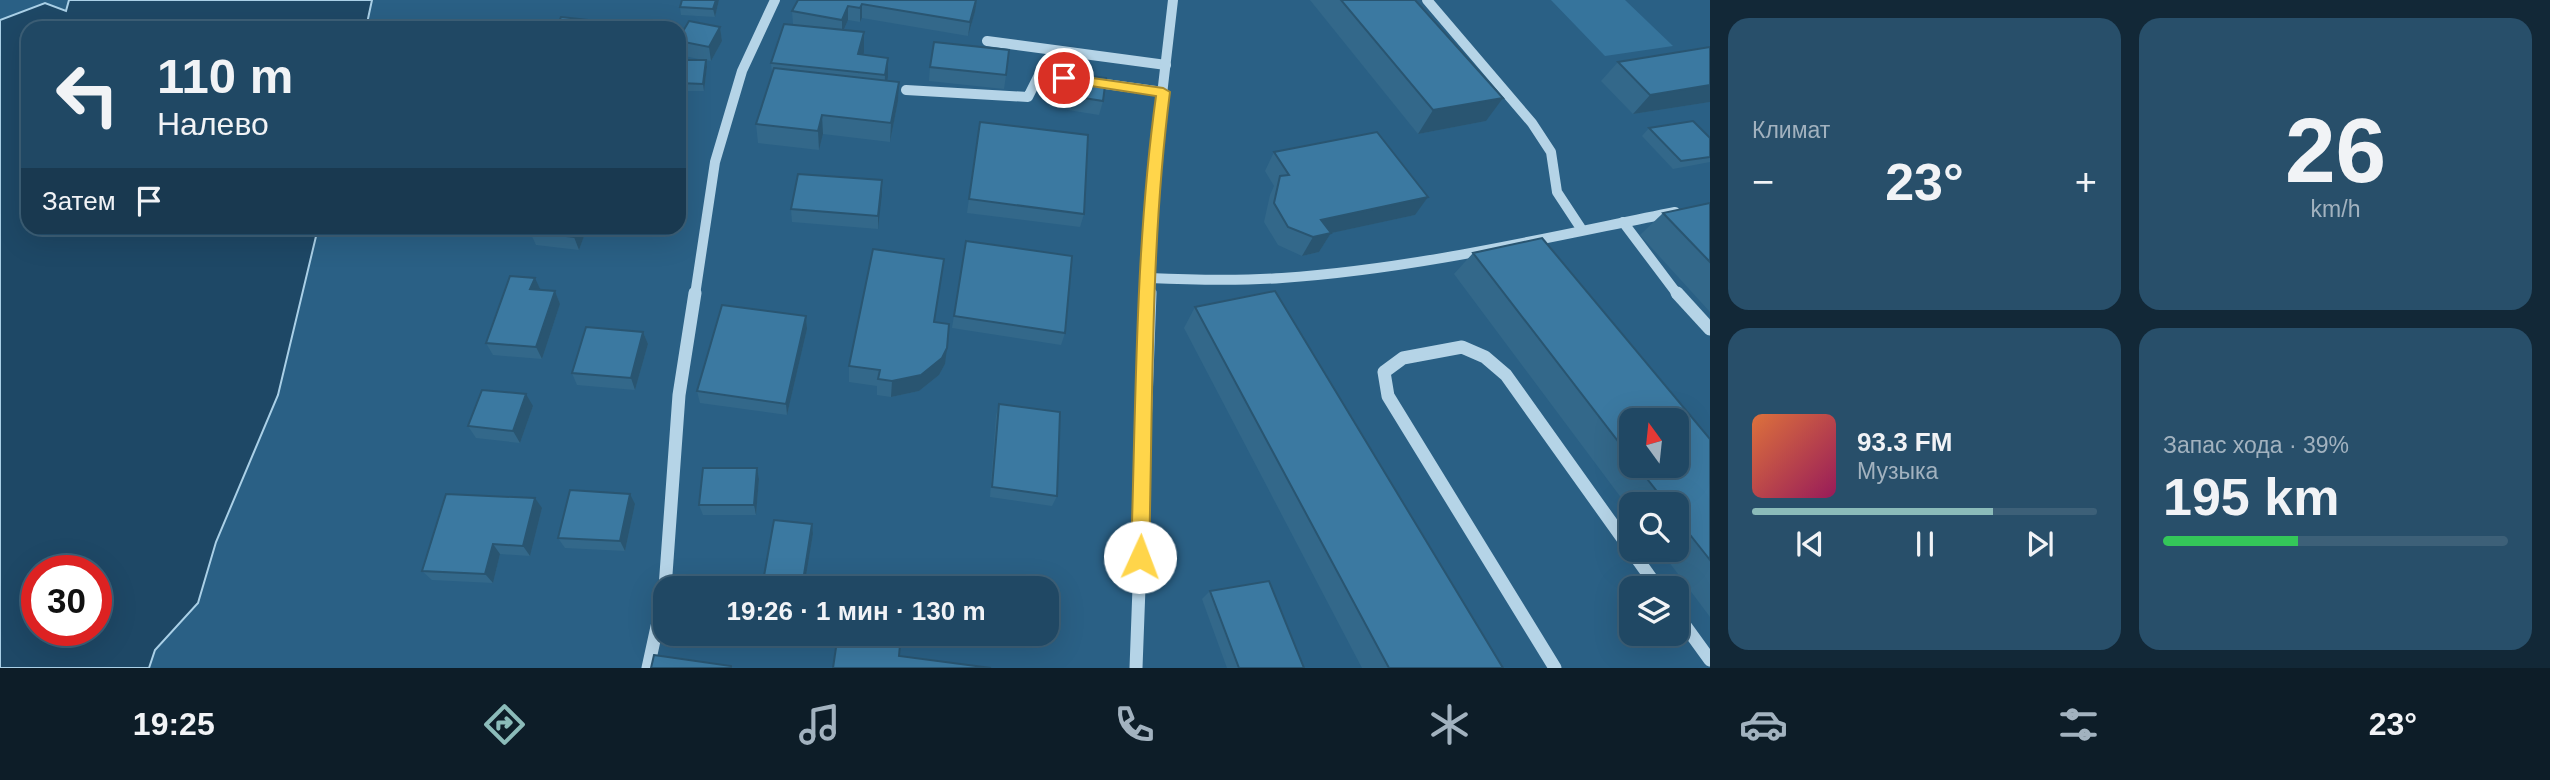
<!DOCTYPE html>
<html lang="ru">
<meta charset="utf-8">
<style>
:root{--surface:#204864;--page:#284f6a;--text:#f1f3f6;--muted:#a2b2bf;--line:#3d6078;--accent:#8bbbb9}
body{margin:0;font-family:Arial,sans-serif;background:var(--page);color:var(--text);height:100vh;display:flex;flex-direction:column;font-size:26px;white-space:nowrap}
*{box-sizing:border-box;margin:0}
p{font-size:23px;color:var(--muted)}
.icon{flex:none;width:38px;height:38px;fill:none;stroke:currentColor;stroke-width:2;stroke-linecap:round;stroke-linejoin:round}
.map{position:relative;flex:1;overflow:hidden}
.side{display:flex;flex-direction:column;gap:18px;padding:18px;background:#122837;width:840px}
.side>*{flex:none}
.hud{position:absolute;left:21px;top:21px;width:665px;height:214px;border-radius:21px;box-shadow:0 7px 28px #0002,0 0 0 2px var(--line);background:#204864;color:var(--text);overflow:hidden}
.needle{width:46px;rotate:345deg}
.tools{position:absolute;left:1619px;top:408px;display:grid;gap:14px}
.tools a{display:grid;place-items:center;width:70px;height:70px;border-radius:14px;background:var(--surface);box-shadow:0 7px 28px #0002,0 0 0 2px var(--line);font-size:35px}
.speed{position:absolute;left:21px;top:555px;display:flex;gap:14px;font-size:35px;font-weight:700;text-align:center}
.speed>*{display:grid;place-content:center;width:91px;height:91px;border-radius:50%;background:var(--surface);box-shadow:0 7px 28px #0002,0 0 0 2px var(--line);line-height:1}
.speed .limit{border:10px solid #d22;background:#fff;color:#111}
.pin{position:absolute;display:grid;place-items:center;width:60px;height:60px;color:#fff;margin:-30px;border:4px solid #fff;border-radius:50%;box-shadow:0 2px 7px #0007}
.me{position:absolute;width:77px;margin:-38px;rotate:2deg;stroke-linejoin:round;filter:drop-shadow(0 0 5px #0008)}
.turn{display:flex;align-items:center;gap:24px;height:147px;padding:0 21px;font-size:32px}
.turn .icon{width:91px;height:91px;stroke-width:2.5}
.turn b{display:block;font-size:49px;line-height:60px}
.then{display:flex;align-items:center;height:66px;padding:0 21px;background:#0003;gap:14px;font-size:26px}
.big{font-size:52px;font-weight:600;line-height:1.1}
.side .card{flex:1;display:flex;flex-direction:column;justify-content:center;gap:10px;min-width:0;padding:0 24px;border-radius:21px;background:var(--page)}
.side .dial{align-items:center;gap:0}
.dial b{font-size:91px;line-height:1}
.song{display:flex;align-items:center;gap:21px}
.cover{width:84px;height:84px;border-radius:10px;background:linear-gradient(135deg,hsl(20 70% 55%),hsl(330 70% 35%))}
.played{height:7px;border-radius:4px;background:linear-gradient(90deg,var(--accent) 70%,var(--line) 70%)}
.keys{display:flex;justify-content:space-around;direction:ltr}
.heat{display:flex;justify-content:space-between;align-items:center;font-size:38px;direction:ltr}
.charge{height:10px;border-radius:5px;background:linear-gradient(90deg,#34c759 39%,var(--line) 0)}
.side .tiles{flex:1;display:grid;gap:18px;grid-template-columns:repeat(2,1fr)}
.trip{position:absolute;left:653px;top:576px;width:406px;height:70px;border-radius:21px;background:var(--surface);box-shadow:0 7px 28px #0002,0 0 0 2px var(--line);font-weight:600;line-height:70px;text-align:center}
.dock{display:flex;height:112px;justify-content:space-around;align-items:center;background:#0d1d28;color:var(--muted)}
.dock .icon{width:49px;height:49px}
.dock .current{color:var(--accent)}
.dock b{font-size:32px;color:var(--text)}
main{display:flex;flex:1;min-height:0}
.map>svg:first-child{display:block}
.green{fill:#36749c}
.water{fill:#1e4866;stroke:#aad0e7;stroke-width:2;fill-rule:evenodd}
.lines{fill:none;stroke-linecap:round;stroke-linejoin:round}
.minor-far1{stroke:#b5d4e7;stroke-width:10}
.minor{stroke:#b5d4e7;stroke-width:13}
.wall{fill:#33688a;fill-rule:evenodd}
.shaded-wall{fill:#295571}
.building{fill:#3b79a1;stroke:#295571;stroke-width:2}
.route{fill:#ffd54a;stroke:#a68a30;stroke-width:2}
</style>
<main>
<div class="map">
<svg width="1710" height="668" viewBox="0 0 1710 668">
<rect width="100%" height="100%" fill="#2a6085"/>
<polygon class="green" points="1551,0 1625,0 1673,46 1605,56"/>
<path class="water" d="M69,0H372L366,28H28V228H318L278,395L216,542L198,603L155,650L149,668H0V20L45,3L66,11ZM37,570H96V630H37Z"/>
<g class="lines">
<g class="minor-far1">
<polyline points="1427,0 1532,123 1551,152 1557,192 1582,230"/>
<polyline points="987,41 1166,65"/>
<polyline points="1091,82 1163,92"/>
<polyline points="906,90 1028,97 1039,75 1069,79"/>
<polyline points="1623,222 1678,295"/>
<path d="M1149,278C1193,280 1238,281 1282,278C1414,269 1545,238 1675,212"/>
<polyline points="695,295 715,162 742,71 775,0"/>
<polyline points="1150,295 1155,155 1173,0"/>
</g>
<g class="minor">
<polyline points="1677,293 1710,329"/>
<polyline points="665,588 679,395 695,293"/>
<polyline points="1676,613 1710,660"/>
<polyline points="648,668 665,590"/>
<polyline points="1136,668 1150,293"/>
<polyline points="1555,668 1388,396 1384,372 1403,358 1462,347 1485,357 1506,375 1658,588"/>
</g>
</g>
<g class="wall">
<polygon points="719,0 715,17 681,15 680,7"/>
<polygon points="798,0 977,0 975,12 968,36 862,18 860,22 848,20 844,30 864,32 863,55 888,58 887,81 898,101 890,142 823,134 819,150 758,143 756,124 772,73 771,63 793,24 792,11"/>
<polygon points="1310,0 1415,0 1486,121 1418,134"/>
<polygon points="720,27 722,41 711,61 706,60 707,67 704,91 679,91 679,60 703,60 680,55 679,38"/>
<polygon points="1710,47 1710,102 1633,114 1601,81 1618,62"/>
<polygon points="930,67 1006,75 1004,89 929,81"/>
<polygon points="1055,71 1103,101 1099,115 1049,107"/>
<polygon points="980,122 1084,214 1080,227 967,213"/>
<polygon points="1649,128 1710,138 1710,162 1673,169 1642,136"/>
<polygon points="1274,152 1415,215 1331,233 1319,252 1302,256 1278,245 1264,222 1270,195 1274,186 1265,171"/>
<polygon points="882,180 878,229 792,222 791,209"/>
<polygon points="1710,203 1710,312 1640,235 1663,213"/>
<polygon points="532,228 587,228 579,250 536,245 530,232"/>
<polygon points="966,241 1065,333 1061,345 952,328"/>
<path d="M1473,253L1710,439V617L1660,550H1676V504H1631V511L1454,274ZM1631,420L1676,466H1631Z"/>
<polygon points="540,290 555,291 560,304 542,359 493,355 486,343"/>
<polygon points="1195,307 1503,668 1362,668 1184,328"/>
<polygon points="806,316 807,329 787,415 700,403 697,391"/>
<polygon points="935,322 945,364 939,375 919,391 891,397 877,395 877,386 849,382 849,366"/>
<polygon points="643,332 648,344 635,390 577,385 572,373"/>
<polygon points="999,404 1057,496 1052,506 990,497 996,416"/>
<polygon points="533,406 520,443 476,438 468,426"/>
<polygon points="757,468 759,479 756,515 703,515 699,505"/>
<polygon points="635,504 625,551 565,548 558,538"/>
<polygon points="542,508 530,556 500,554 493,583 432,580 422,571"/>
<polygon points="813,534 804,588 789,588 766,585 764,576"/>
<polygon points="1210,591 1304,668 1227,668 1202,599"/>
</g>
<g class="shaded-wall">
<polygon points="716,0 719,0 715,17 713,9"/>
<polygon points="977,0 975,12 968,36 970,22"/>
<polygon points="862,4 862,18 860,22 860,8"/>
<polygon points="848,6 848,20 842,34 842,20"/>
<polygon points="589,20 591,28 585,28"/>
<polygon points="720,27 722,41 711,61 709,47"/>
<polygon points="864,32 864,52 858,74 858,54"/>
<polygon points="888,58 888,77 884,95 885,75"/>
<polygon points="706,60 707,67 704,91 703,84"/>
<polygon points="899,82 898,101 890,142 891,123"/>
<polygon points="1710,85 1710,102 1633,114 1650,95"/>
<polygon points="1503,98 1486,121 1418,134 1433,110"/>
<polygon points="822,115 823,134 819,150 818,131"/>
<polygon points="882,180 882,194 878,229 878,216"/>
<polygon points="1428,197 1415,215 1313,237 1321,220"/>
<polygon points="577,228 587,228 579,250 574,237"/>
<polygon points="1331,233 1319,252 1302,256 1313,237"/>
<polygon points="535,278 541,291 530,289"/>
<polygon points="555,291 560,304 542,359 536,347"/>
<polygon points="806,316 807,329 787,415 786,404"/>
<polygon points="643,332 648,344 635,390 631,378"/>
<polygon points="947,348 945,364 939,375 919,391 891,397 892,381"/>
<polygon points="526,394 533,406 520,443 513,431"/>
<polygon points="757,468 759,479 756,515 754,505"/>
<polygon points="630,494 635,504 625,551 620,541"/>
<polygon points="535,498 542,508 530,556 523,546"/>
<polygon points="812,524 813,534 804,588 803,581"/>
<polygon points="493,544 500,554 493,583 485,574"/>
</g>
<g class="building">
<polygon points="682,0 716,0 713,9 680,7"/>
<polygon points="798,0 976,0 970,22 862,4 860,8 848,6 842,20 792,11"/>
<polygon points="1341,0 1415,0 1503,98 1433,110"/>
<polygon points="561,17 589,20 585,28 556,28"/>
<polygon points="689,21 720,27 709,47 679,41 679,38"/>
<polygon points="784,24 864,32 858,54 888,58 885,75 771,63"/>
<polygon points="934,42 1009,50 1006,75 930,67"/>
<polygon points="1710,47 1710,85 1650,95 1618,62"/>
<polygon points="679,60 706,60 703,84 679,83"/>
<polygon points="774,68 899,82 891,123 822,115 818,131 756,124"/>
<polygon points="1055,71 1106,78 1103,101 1052,93"/>
<polygon points="1693,121 1710,138 1710,157 1681,161 1649,128"/>
<polygon points="980,122 1088,135 1084,214 969,199"/>
<polygon points="1377,132 1428,197 1321,220 1331,233 1313,237 1288,227 1274,203 1280,176 1289,175 1274,152"/>
<polygon points="798,174 882,180 878,216 791,209"/>
<polygon points="1710,203 1710,262 1663,213"/>
<polygon points="532,228 577,228 574,237 530,232"/>
<polygon points="1542,238 1710,439 1710,560 1676,517 1676,504 1667,504 1637,466 1676,466 1676,420 1631,420 1631,458 1473,253"/>
<polygon points="966,241 1072,256 1065,333 954,316"/>
<polygon points="873,249 944,259 934,322 949,324 947,348 942,358 921,375 892,381 878,379 880,370 849,366"/>
<polygon points="510,276 535,278 530,289 555,291 536,347 486,343"/>
<polygon points="1275,291 1503,668 1389,668 1195,307"/>
<polygon points="722,305 806,316 786,404 697,391"/>
<polygon points="586,327 643,332 631,378 572,373"/>
<polygon points="482,390 526,394 513,431 468,426"/>
<polygon points="999,404 1060,412 1057,496 992,487"/>
<polygon points="703,468 757,468 754,505 699,505"/>
<polygon points="570,490 630,494 620,541 558,538"/>
<polygon points="446,494 535,498 523,546 493,544 485,574 422,571"/>
<polygon points="774,520 812,524 803,581 764,576"/>
<polygon points="1269,581 1304,668 1239,668 1210,591"/>
<polygon points="838,634 901,634 899,656 991,668 833,668"/>
<polygon points="654,655 731,666 731,668 651,668"/>
</g>
<path class="route" d="M1064,74L1163,88L1170,92C1150,246 1153,403 1149,557L1147,563L1140,566L1134,563L1131,557C1136,404 1135,248 1156,96L1059,81L1057,78Z"/>
</svg>
<div class="tools">
<a><svg class="needle" viewBox="-14 -14 28 28"><path d="M0-13l5 13h-10z" fill="#e53935"/><path d="M0 13l5-13h-10z" fill="#a2b2bf"/></svg></a>
<a><svg class="icon" aria-label="search" viewBox="0 0 24 24"><circle cx="10" cy="10" r="6"/><path d="M15 15l6 6"/></svg></a>
<a><svg class="icon" aria-label="layers" viewBox="0 0 24 24"><path d="M12 4l9 5-9 5-9-5zM3 14l9 5 9-5"/></svg></a>
</div>
<div class="speed"><div class="limit">30</div></div>
<div class="pin" style="left:1064px;top:78px;background:#d93025"><svg class="icon" aria-label="arrive" viewBox="0 0 24 24"><path d="M6 21V4h12l-3 4 3 4H6"/></svg></div>
<svg class="me" style="left:1140px;top:557px" viewBox="-20 -20 40 40"><circle r="19" fill="#fff"/><path d="M0-13L10 11 0 6-10 11z" fill="#ffd54a"/></svg>
<div class="trip">19:26 · 1 мин · 130 m</div>
<div class="hud">
<div class="turn"><svg class="icon" aria-label="left" viewBox="0 0 24 24"><path d="M17 20v-9H6M10 6l-5 5 5 5"/></svg><div><b>110 m</b>Налево</div></div>
<div class="then">Затем<svg class="icon" aria-label="arrive" viewBox="0 0 24 24"><path d="M6 21V4h12l-3 4 3 4H6"/></svg></div>
</div>
</div>
<section class="side">
<div class="tiles">
<div class="card"><p>Климат</p>
<div class="heat"><a>−</a><b class="big">23°</b><a>+</a></div>
</div>
<div class="card dial"><b>26</b><p>km/h</p></div>
<div class="card">
<div class="song"><i class="cover"></i><div><b>93.3 FM</b><p>Музыка</p></div></div>
<div class="played"></div>
<div class="keys"><svg class="icon" aria-label="previous" viewBox="0 0 24 24"><path d="M18 5L8 12l10 7zM5 5v14"/></svg><svg class="icon" aria-label="pause" viewBox="0 0 24 24"><path d="M8 5v14M16 5v14"/></svg><svg class="icon" aria-label="next" viewBox="0 0 24 24"><path d="M6 5l10 7-10 7zM19 5v14"/></svg></div>
</div>
<div class="card"><p>Запас хода · 39%</p><b class="big">195 km</b><div class="charge"></div></div>
</div>
</section>
</main>
<nav class="dock">
<b>19:25</b>
<svg class="icon current" aria-label="directions" viewBox="0 0 24 24"><path d="M12 3l9 9-9 9-9-9zM9 14v-3h6M13 9l2 2-2 2"/></svg>
<svg class="icon" aria-label="music" viewBox="0 0 24 24"><path d="M9 18V5l10-2v13"/><circle cx="6" cy="18" r="3"/><circle cx="16" cy="16" r="3"/></svg>
<svg class="icon" aria-label="phone" viewBox="0 0 24 24"><path d="M5 4h4l2 5-3 2q2 4 5 5l2-3 5 2v4C11 20 4 13 5 4z"/></svg>
<svg class="icon" aria-label="climate" viewBox="0 0 24 24"><path d="M12 3v18M4 7l16 10M4 17L20 7"/></svg>
<svg class="icon" aria-label="car" viewBox="0 0 24 24"><path d="M5 17H2v-5l4-1 3-4h7l3 4 3 1v5h-3M9 17h6M6 11h13"/><circle cx="7" cy="17" r="2"/><circle cx="17" cy="17" r="2"/></svg>
<svg class="icon" aria-label="filters" viewBox="0 0 24 24"><path d="M4 7h16M4 17h16"/><circle cx="9" cy="7" r="2"/><circle cx="15" cy="17" r="2"/></svg>
<b>23°</b>
</nav>
